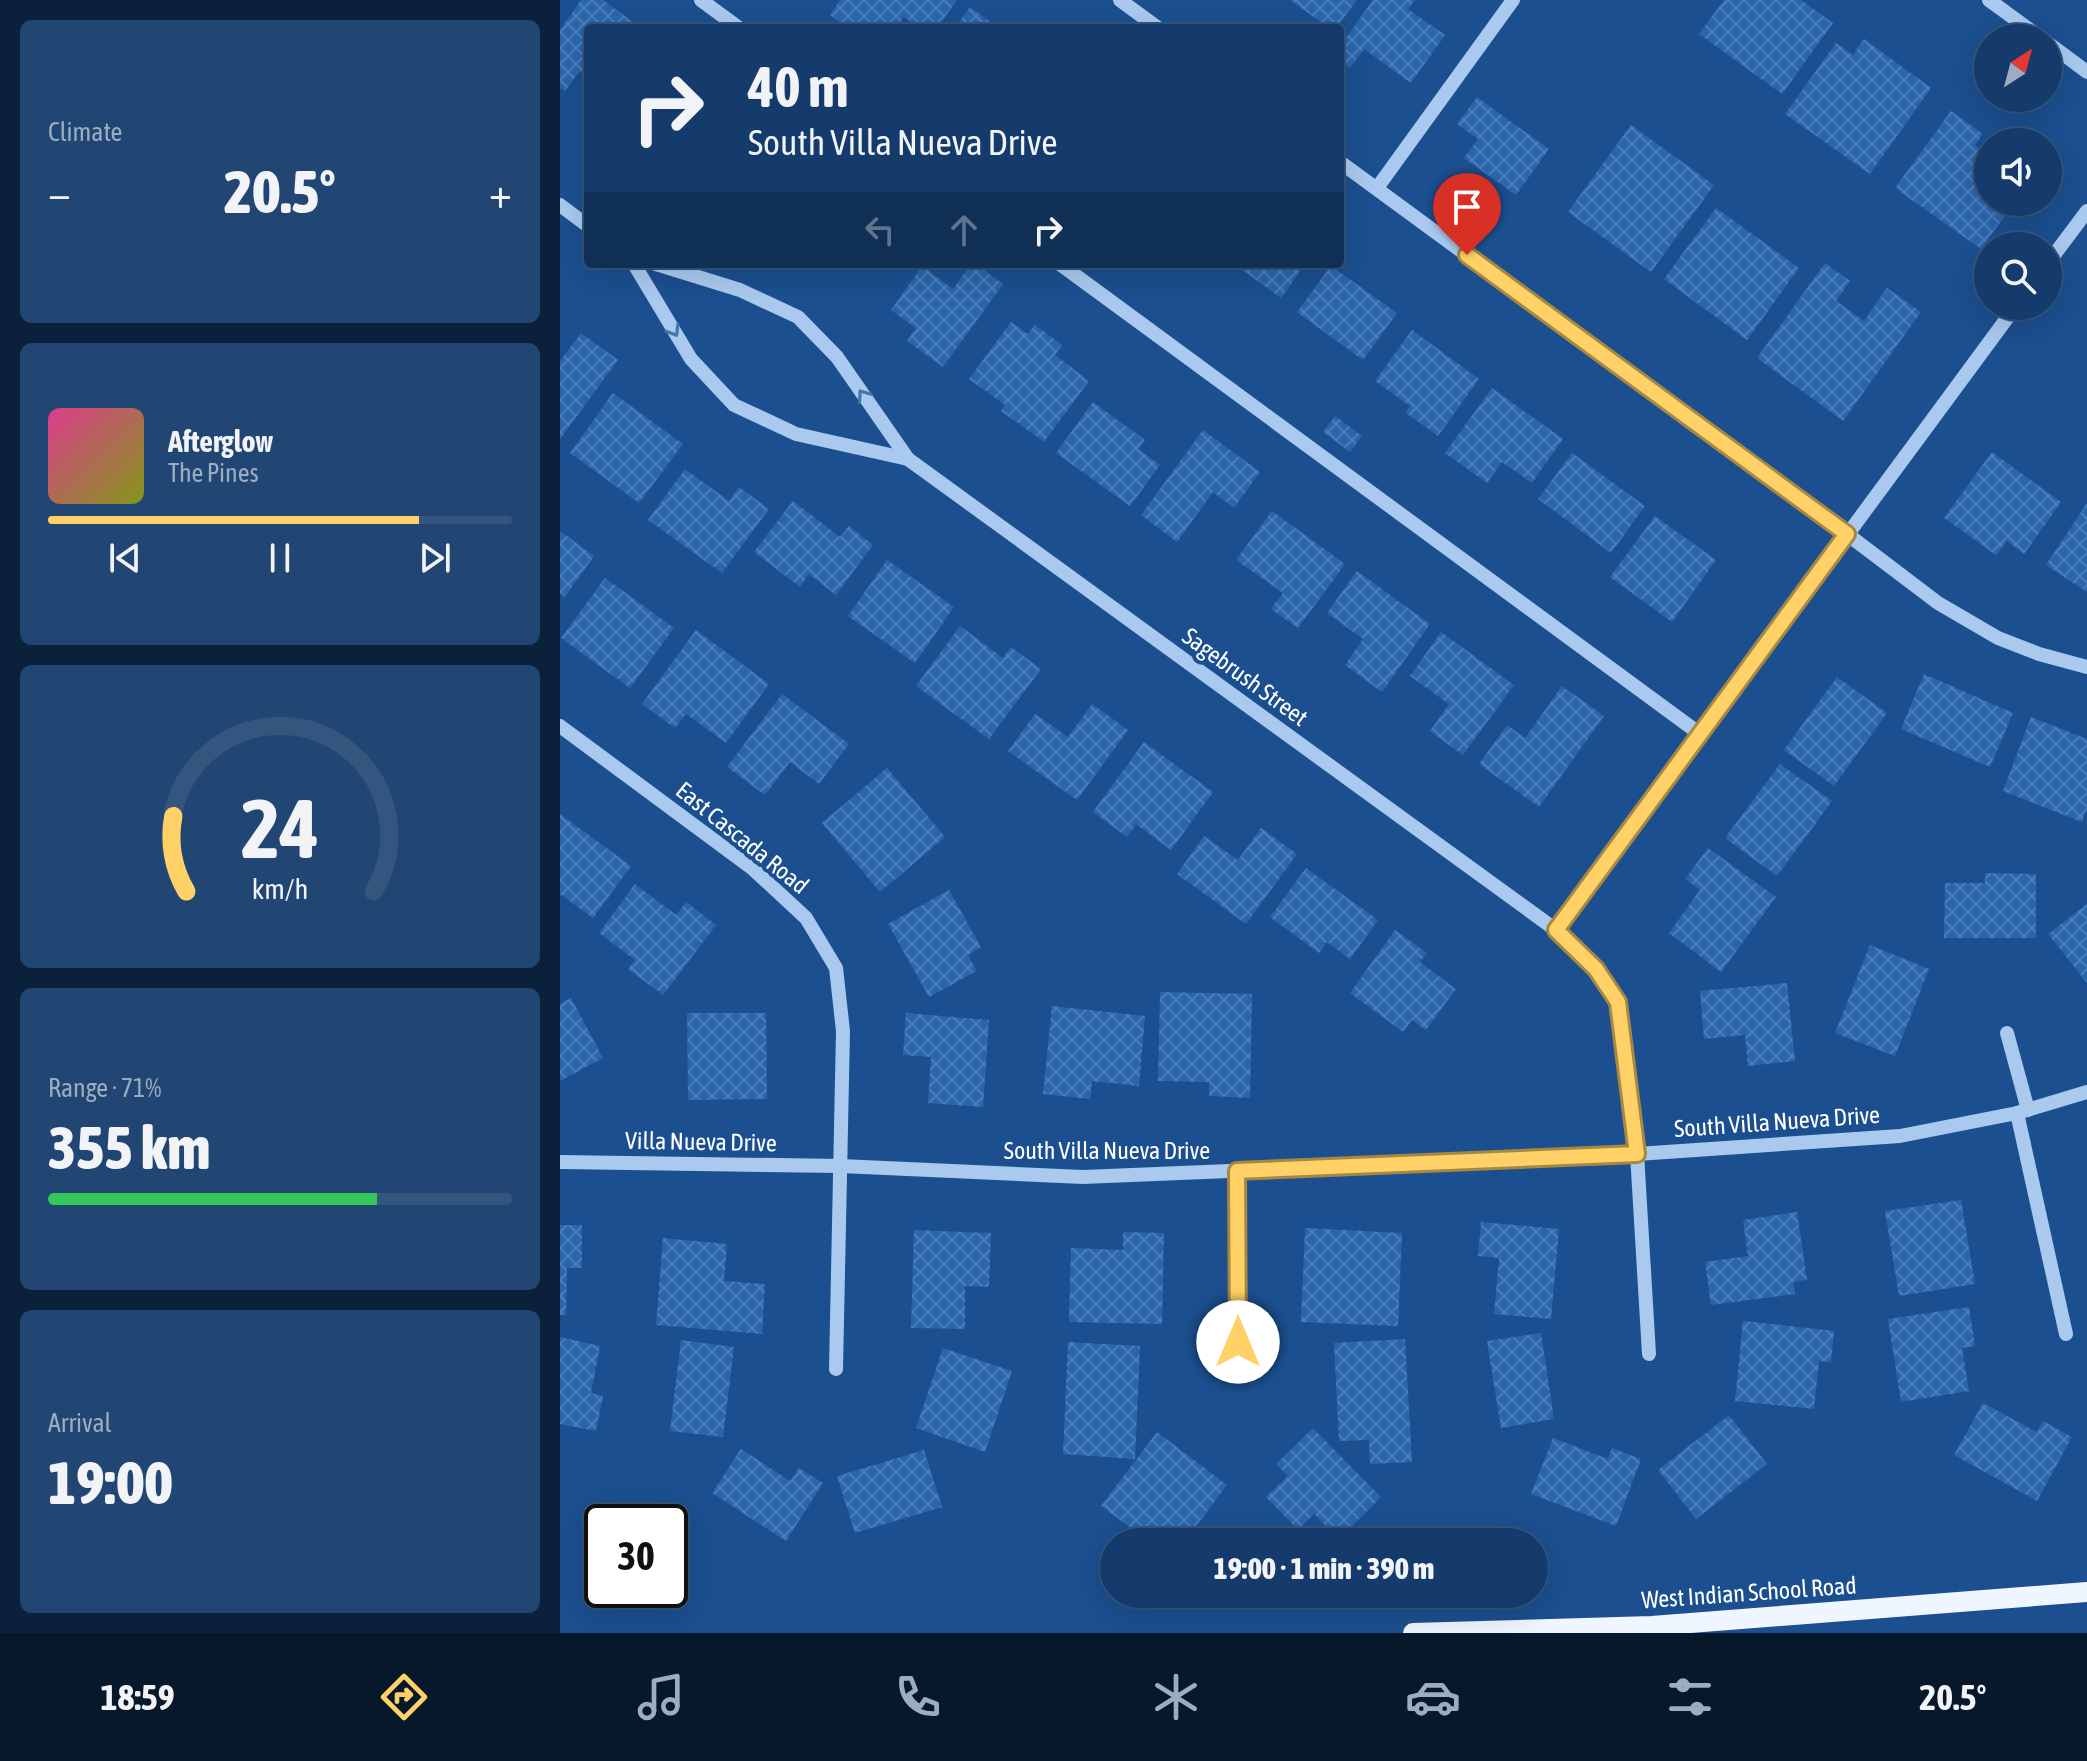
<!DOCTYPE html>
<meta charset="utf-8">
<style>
:root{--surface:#143b6b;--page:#214673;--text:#f1f3f6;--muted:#9dadc1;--line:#33557e;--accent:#ffd166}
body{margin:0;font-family:"Asap Condensed",sans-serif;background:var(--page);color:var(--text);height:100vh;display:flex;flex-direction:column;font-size:30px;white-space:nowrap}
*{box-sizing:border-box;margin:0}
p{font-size:26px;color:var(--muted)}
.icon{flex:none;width:44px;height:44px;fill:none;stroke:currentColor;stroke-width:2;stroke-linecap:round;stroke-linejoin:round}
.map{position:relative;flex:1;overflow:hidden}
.panel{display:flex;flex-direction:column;gap:20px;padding:20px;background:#0b203b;width:560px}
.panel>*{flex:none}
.banner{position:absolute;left:24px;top:24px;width:760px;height:244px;border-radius:8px;box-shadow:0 8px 32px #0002,0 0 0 2px var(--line);background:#143b6b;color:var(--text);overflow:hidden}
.needle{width:52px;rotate:36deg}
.fabs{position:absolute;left:1414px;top:24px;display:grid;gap:16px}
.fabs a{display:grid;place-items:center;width:88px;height:88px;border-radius:50%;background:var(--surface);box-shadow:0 8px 32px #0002,0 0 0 2px var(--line);font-size:40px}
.speed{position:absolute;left:24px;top:1504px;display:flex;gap:16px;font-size:40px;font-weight:700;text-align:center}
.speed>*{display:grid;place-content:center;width:104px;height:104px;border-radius:50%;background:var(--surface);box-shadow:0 8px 32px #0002,0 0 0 2px var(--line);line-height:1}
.speed .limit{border:4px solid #111;border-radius:12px;background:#fff;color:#111}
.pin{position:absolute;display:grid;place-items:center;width:68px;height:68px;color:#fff;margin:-82px -34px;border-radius:50% 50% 50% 0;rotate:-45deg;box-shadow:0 0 8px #0007}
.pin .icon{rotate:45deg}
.me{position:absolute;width:88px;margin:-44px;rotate:0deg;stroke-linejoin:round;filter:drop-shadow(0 0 6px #0008)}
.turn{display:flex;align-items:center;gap:28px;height:168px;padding:0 32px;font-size:36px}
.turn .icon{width:104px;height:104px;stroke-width:2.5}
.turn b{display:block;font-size:56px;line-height:68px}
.lanes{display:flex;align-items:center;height:76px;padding:0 32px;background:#0003;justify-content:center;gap:40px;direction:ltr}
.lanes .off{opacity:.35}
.big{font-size:60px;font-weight:800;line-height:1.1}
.panel .widget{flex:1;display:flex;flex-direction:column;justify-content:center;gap:12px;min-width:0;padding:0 28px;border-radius:12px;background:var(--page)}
.panel .dial{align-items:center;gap:0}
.dial svg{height:208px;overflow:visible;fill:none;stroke:var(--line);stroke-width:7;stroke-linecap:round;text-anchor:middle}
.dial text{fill:var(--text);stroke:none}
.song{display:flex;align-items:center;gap:24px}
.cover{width:96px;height:96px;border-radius:12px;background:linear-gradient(135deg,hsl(330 70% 55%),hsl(70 70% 35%))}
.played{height:8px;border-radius:4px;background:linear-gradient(90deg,var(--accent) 80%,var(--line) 80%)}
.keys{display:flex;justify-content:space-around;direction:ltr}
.heat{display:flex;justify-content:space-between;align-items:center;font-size:44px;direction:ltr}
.charge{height:12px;border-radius:6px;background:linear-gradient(90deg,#34c759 71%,var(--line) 0)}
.trip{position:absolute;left:540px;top:1528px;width:448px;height:80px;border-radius:40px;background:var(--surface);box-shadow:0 8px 32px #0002,0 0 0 2px var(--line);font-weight:800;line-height:80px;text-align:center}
.tab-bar{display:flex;height:128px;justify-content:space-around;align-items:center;background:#08182b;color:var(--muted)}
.tab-bar .icon{width:56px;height:56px}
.tab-bar .current{color:var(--accent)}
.tab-bar b{font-size:36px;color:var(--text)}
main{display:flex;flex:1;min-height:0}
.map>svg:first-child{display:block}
.building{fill:url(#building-cross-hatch)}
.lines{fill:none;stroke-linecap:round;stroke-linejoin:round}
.minor{stroke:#a9c9ee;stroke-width:14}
.major{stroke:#f0f6ff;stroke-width:20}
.oneway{stroke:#4674ac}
.route-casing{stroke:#a68842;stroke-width:20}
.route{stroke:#ffd166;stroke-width:14}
.labels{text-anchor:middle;stroke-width:8;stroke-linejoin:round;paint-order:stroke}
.street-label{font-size:24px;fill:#fff;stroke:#1b4f8f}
</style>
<main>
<section class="panel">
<div class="widget"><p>Climate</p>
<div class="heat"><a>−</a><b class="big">20.5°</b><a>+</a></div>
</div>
<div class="widget">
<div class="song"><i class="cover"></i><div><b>Afterglow</b><p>The Pines</p></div></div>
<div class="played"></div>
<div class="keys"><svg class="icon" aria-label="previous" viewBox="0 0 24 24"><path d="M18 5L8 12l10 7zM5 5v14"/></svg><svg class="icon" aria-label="pause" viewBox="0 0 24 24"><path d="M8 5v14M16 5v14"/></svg><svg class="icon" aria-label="next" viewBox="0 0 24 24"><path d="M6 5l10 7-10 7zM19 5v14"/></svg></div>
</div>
<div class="widget dial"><svg viewBox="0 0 100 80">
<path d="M14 69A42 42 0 1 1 86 69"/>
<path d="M14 69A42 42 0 0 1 9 40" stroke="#ffd166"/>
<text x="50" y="56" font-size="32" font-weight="700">24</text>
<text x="50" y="72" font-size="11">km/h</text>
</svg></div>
<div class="widget"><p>Range · 71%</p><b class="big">355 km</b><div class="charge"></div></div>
<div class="widget"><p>Arrival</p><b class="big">19:00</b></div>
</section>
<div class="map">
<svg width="1527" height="1633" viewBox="0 0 1527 1633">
<defs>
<pattern id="building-cross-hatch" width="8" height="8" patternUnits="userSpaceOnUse" patternTransform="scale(2)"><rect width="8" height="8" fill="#2a66ad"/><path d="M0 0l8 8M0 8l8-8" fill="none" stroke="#4a7db9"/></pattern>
</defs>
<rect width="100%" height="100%" fill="#1b4f8f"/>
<g class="building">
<polygon points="21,0 43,0 81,28 28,28 28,77 20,71 5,91 0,88 0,30"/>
<polygon points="280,0 397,0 377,28 359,28 344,17 336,28 288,28 270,15"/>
<polygon points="730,0 797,0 776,28 769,28"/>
<polygon points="813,0 855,0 848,9 885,35 851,83 804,49 790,68 780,60 780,46"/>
<polygon points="1164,0 1241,0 1273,23 1222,94 1139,34"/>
<polygon points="410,7 439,28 395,28"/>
<polygon points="1304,39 1371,88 1310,174 1225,114 1276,43 1293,55"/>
<polygon points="917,97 989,149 956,195 904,158 918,139 897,124"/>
<polygon points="1391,111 1423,134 1415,145 1428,155 1428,202 1455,202 1421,249 1335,188"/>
<polygon points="1071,125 1154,185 1091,272 1008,212"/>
<polygon points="1156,208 1239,268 1187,340 1104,279"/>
<polygon points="1265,263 1290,281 1276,301 1304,321 1327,288 1361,312 1283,421 1197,358"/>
<polygon points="411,264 416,264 443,284 383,367 347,341 356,328 331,310 362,266 393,289"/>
<polygon points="674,264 745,264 721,298"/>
<polygon points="771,266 837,313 803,360 737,312"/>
<polygon points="451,322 468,334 475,325 502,345 495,355 529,381 484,442 441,411 445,405 409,379"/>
<polygon points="852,330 919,379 878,436 846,413 850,406 815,381"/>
<polygon points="21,333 58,360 0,439 0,361"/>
<polygon points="932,388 1003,439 972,483 942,462 927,483 885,453"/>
<polygon points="53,393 123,444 79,503 10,453"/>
<polygon points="533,402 585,440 578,449 600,465 570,506 496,453"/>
<polygon points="775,416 802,436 790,452 763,432"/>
<polygon points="643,430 700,472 674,508 653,492 617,542 581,515"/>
<polygon points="1432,452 1501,502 1464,554 1447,541 1436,555 1384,518"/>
<polygon points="1012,453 1085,506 1051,553 978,499"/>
<polygon points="125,469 169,501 179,487 209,509 162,573 88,520"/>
<polygon points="233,501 280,537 289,526 313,545 276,595 249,574 240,587 194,552"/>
<polygon points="1527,503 1527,592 1486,565"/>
<polygon points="712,511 785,564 738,628 711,609 723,593 676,560"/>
<polygon points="1095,516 1156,560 1112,622 1050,577"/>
<polygon points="0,531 34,556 5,597 0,593"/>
<polygon points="327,560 394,607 355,663 288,616"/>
<polygon points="797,571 870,624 822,692 785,665 803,639 767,613"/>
<polygon points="45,578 114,628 70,688 1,638"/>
<polygon points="400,626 443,658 451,647 481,669 429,739 356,686"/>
<polygon points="136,630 209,684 166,743 126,714 115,728 82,704"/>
<polygon points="881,632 954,685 903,755 870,731 889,704 850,676"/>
<polygon points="1364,674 1453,713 1430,767 1341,729"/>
<polygon points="1277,677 1327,713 1274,786 1224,750"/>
<polygon points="1002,686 1044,716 979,807 919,764 947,725 965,738"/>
<polygon points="222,694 289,744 259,784 230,762 205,795 167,767"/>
<polygon points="532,704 568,730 517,800 448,751 475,714 508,737"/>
<polygon points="1471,717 1527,739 1527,809 1522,822 1443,791"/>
<polygon points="584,742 653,792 611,850 576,824 567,837 533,812"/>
<polygon points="1220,764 1272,801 1217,876 1165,838"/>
<polygon points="327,768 385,837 320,892 262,823"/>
<polygon points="0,814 71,866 33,918 0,894"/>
<polygon points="701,828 737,854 686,924 617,874 644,836 678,860"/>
<polygon points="1148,848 1216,897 1161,972 1109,933 1140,890 1125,879"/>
<polygon points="746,868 818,920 790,959 767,942 759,953 710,917"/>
<polygon points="1425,873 1476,874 1476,938 1384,938 1385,883 1425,883"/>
<polygon points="75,884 116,915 126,902 156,925 103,995 68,969 75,960 39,933"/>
<polygon points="389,890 421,947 408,955 417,971 369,997 328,924"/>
<polygon points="1527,904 1527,983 1488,934"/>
<polygon points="835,930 867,953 860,962 896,989 866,1030 852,1020 843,1032 790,993"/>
<polygon points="1310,945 1369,969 1335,1056 1275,1033"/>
<polygon points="1227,983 1235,1061 1188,1066 1185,1035 1144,1039 1140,991"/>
<polygon points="600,992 692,994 690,1098 649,1096 649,1082 598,1081"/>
<polygon points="11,998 43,1058 0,1081 0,1004"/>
<polygon points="492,1006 585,1016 579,1086 532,1081 530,1099 483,1094"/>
<polygon points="127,1013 206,1013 207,1099 128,1100"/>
<polygon points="346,1013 429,1020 423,1107 368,1103 371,1057 343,1055"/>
<polygon points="1401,1200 1415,1284 1339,1296 1325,1211"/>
<polygon points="1237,1212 1247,1280 1233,1282 1235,1294 1151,1305 1145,1262 1188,1256 1183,1220"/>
<polygon points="921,1222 999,1229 991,1319 934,1314 939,1258 918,1256"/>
<polygon points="0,1225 22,1225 22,1268 7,1268 6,1315 0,1315"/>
<polygon points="745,1228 842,1233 838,1326 741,1322"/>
<polygon points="354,1230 431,1233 429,1287 405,1286 405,1329 351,1328"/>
<polygon points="563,1232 604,1233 602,1324 509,1322 511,1248 563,1250"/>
<polygon points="103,1238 167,1244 164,1281 205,1284 202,1334 96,1325"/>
<polygon points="1409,1307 1415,1346 1402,1348 1409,1391 1341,1402 1328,1319"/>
<polygon points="1183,1321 1274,1331 1271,1362 1259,1361 1254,1409 1175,1401"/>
<polygon points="981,1333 994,1419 941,1428 927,1341"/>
<polygon points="0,1337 40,1346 31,1393 43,1396 36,1431 0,1424"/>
<polygon points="845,1339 852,1462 810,1464 809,1440 779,1441 774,1343"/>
<polygon points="121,1340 174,1347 163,1437 110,1431"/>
<polygon points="508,1342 580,1346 575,1459 503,1454"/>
<polygon points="383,1348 452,1371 425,1452 356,1428"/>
<polygon points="1423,1403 1477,1432 1483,1421 1512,1437 1477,1501 1394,1455"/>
<polygon points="1169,1415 1207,1464 1136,1519 1098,1470"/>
<polygon points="753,1428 821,1497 779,1539 754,1514 738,1530 706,1497 728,1476 716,1464"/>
<polygon points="597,1432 667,1485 624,1542 590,1542 541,1506"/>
<polygon points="993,1438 1048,1459 1052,1448 1081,1459 1056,1526 971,1494"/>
<polygon points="181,1449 230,1481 239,1468 263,1483 226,1541 152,1493"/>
<polygon points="364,1450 382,1507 295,1533 277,1476"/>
</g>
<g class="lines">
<g class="minor">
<polyline points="141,0 179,28"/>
<polyline points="560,0 598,28"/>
<polyline points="1429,0 1481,38"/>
<polyline points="1488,43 1527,72"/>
<polyline points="780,162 1287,534 1378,603 1438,638 1479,654 1527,667"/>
<polyline points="817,188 953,0"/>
<polyline points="0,205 28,226"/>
<polyline points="1488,263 1527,211"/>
<polyline points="74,264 131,359 174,405 236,434 348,459"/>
<polyline points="96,264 180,290 238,317 277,357 348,459 996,930 1036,969 1058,1002 1077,1154 1089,1354"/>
<polyline points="500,264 1140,734"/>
<polyline points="0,726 193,869 246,918 276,968 283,1031 276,1369"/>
<polyline points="996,930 1456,306"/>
<polyline points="1447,1033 1468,1110"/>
<polyline points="1457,1113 1506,1334"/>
<polyline points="0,1162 281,1166 523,1177 1077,1154 1340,1136 1457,1113 1527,1092"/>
<polyline points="677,1171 678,1370"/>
</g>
<polyline class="major" points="853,1633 1092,1626 1527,1592"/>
</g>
<defs><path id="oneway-chevron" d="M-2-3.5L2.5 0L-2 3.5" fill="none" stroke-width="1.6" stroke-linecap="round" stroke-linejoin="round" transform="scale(2)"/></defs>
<g class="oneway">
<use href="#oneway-chevron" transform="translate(114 331) rotate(59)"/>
<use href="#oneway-chevron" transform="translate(303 395) rotate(-125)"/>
</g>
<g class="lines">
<g class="route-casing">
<polyline id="route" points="678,1342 677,1171 1077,1154 1058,1002 1036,969 996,930 1287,534 907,255"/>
</g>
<use href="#route" class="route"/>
</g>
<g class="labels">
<g class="street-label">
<text transform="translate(685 677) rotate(36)" y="8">Sagebrush Street</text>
<text transform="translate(182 838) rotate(39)" y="8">East Cascada Road</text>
<text transform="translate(1217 1122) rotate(-4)" y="8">South Villa Nueva Drive</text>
<text transform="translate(141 1142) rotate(1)" y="8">Villa Nueva Drive</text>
<text x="547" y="1159">South Villa Nueva Drive</text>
<text transform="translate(1189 1593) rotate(-4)" y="8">West Indian School Road</text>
</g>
</g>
</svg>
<div class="fabs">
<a><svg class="needle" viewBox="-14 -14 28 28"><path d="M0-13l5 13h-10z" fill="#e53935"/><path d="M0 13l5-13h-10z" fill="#9dadc1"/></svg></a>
<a><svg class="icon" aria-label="sound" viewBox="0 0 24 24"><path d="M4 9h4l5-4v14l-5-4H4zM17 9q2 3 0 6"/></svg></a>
<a><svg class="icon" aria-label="search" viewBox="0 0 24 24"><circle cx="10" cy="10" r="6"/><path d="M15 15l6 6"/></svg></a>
</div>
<div class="speed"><div class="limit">30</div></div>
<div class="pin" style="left:907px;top:255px;background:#d93025"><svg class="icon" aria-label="arrive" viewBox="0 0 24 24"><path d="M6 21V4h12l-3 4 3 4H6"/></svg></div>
<svg class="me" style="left:678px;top:1342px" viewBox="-20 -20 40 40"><circle r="19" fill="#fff"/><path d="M0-13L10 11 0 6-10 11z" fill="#ffd166"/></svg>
<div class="trip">19:00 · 1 min · 390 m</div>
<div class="banner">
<div class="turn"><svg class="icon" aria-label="right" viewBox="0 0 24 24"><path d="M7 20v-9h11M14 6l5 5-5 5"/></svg><div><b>40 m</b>South Villa Nueva Drive</div></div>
<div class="lanes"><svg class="icon off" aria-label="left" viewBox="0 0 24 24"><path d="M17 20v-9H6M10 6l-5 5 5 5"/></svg><svg class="icon off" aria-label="ahead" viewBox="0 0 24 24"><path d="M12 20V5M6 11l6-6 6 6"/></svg><svg class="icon" aria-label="right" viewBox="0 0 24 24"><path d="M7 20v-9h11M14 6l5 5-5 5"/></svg></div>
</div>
</div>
</main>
<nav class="tab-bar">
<b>18:59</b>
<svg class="icon current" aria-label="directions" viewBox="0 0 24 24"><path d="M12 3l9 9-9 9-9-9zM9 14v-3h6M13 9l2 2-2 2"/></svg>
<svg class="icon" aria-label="music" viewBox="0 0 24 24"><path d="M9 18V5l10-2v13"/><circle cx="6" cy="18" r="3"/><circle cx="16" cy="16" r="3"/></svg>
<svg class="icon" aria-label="phone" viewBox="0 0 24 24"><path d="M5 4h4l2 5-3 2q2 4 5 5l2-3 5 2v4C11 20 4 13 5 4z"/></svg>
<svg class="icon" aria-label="climate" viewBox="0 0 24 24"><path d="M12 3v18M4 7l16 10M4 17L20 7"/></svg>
<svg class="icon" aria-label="car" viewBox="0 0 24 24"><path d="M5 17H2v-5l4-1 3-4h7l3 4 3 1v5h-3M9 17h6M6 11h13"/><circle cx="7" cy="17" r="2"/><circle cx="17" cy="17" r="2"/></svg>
<svg class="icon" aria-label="filters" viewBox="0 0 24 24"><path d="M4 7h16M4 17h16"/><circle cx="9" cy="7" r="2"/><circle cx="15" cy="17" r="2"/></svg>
<b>20.5°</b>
</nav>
